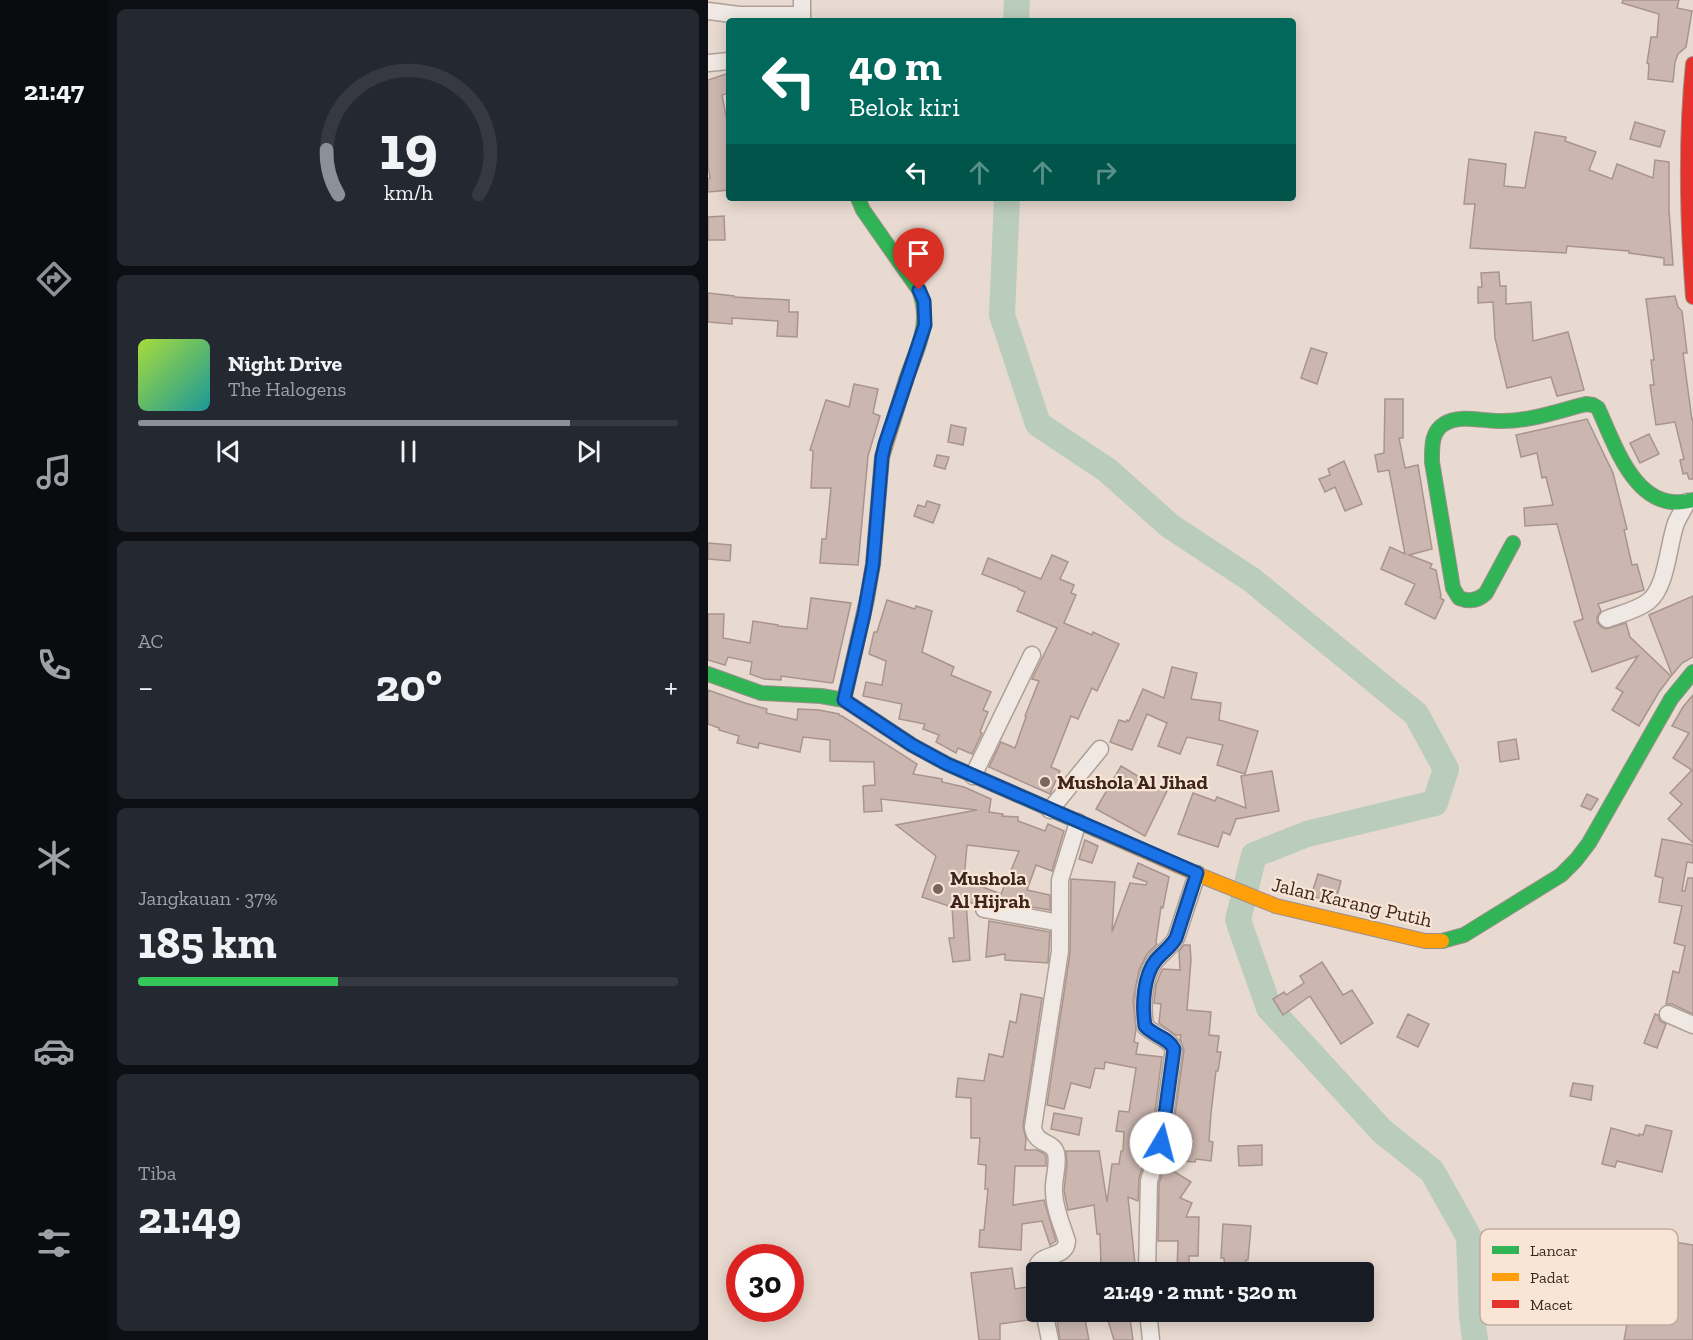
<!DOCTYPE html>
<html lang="id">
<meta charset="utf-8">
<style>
:root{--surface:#171b24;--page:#242831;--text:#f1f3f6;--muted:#9ea1a6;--line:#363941;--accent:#8c9099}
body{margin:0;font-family:"Zilla Slab",serif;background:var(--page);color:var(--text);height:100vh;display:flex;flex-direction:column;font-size:22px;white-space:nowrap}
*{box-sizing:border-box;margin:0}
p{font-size:20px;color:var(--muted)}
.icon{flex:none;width:33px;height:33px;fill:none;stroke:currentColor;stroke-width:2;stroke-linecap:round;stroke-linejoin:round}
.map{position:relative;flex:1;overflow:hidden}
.side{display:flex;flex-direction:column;gap:9px;padding:9px;background:#0d0f14;width:600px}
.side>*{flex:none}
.guide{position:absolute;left:18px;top:18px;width:570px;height:183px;border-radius:6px;box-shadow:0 3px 15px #0003;background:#00695c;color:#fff;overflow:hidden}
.speed{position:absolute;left:18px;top:1244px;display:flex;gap:12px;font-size:30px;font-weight:700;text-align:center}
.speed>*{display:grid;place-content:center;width:78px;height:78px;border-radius:50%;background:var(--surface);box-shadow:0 3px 15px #0003;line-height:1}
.speed .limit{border:9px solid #d22;background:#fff;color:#111}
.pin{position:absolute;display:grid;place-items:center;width:51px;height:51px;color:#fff;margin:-62px -26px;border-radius:50% 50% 50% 0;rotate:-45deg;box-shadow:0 0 6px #0007}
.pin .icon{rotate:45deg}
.me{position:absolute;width:66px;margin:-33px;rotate:8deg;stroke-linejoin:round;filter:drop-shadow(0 0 4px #0008)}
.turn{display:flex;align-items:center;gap:21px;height:126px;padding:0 24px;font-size:27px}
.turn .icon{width:78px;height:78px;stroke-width:2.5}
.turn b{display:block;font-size:42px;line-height:51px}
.lanes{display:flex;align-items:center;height:57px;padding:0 24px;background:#0003;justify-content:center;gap:30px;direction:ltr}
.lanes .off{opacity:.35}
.big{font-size:45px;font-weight:800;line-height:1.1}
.side .widget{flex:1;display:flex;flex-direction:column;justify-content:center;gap:9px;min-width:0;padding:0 21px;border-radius:9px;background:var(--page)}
.side .dial{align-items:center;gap:0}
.dial svg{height:156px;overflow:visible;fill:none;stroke:var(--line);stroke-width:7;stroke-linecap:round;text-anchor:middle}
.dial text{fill:var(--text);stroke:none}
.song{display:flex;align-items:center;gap:18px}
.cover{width:72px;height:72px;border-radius:9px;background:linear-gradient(135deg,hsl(80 70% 55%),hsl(180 70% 35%))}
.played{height:6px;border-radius:3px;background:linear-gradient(90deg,var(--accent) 80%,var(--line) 80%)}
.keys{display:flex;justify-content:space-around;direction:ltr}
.heat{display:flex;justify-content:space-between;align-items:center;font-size:33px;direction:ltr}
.charge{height:9px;border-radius:4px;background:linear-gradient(90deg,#34c759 37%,var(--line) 0)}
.trip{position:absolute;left:318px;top:1262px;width:348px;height:60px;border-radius:6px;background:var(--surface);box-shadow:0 3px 15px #0003;font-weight:800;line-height:60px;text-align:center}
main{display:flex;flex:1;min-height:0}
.dock{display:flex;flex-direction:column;width:108px;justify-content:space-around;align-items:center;background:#090b0e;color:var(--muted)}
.dock .icon{width:42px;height:42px}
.dock .selected{color:var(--accent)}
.dock b{font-size:27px;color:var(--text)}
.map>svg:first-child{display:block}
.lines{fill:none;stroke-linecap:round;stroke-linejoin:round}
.river{stroke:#baccbc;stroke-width:26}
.building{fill:#ccb7b0;stroke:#a9948d;stroke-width:1.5;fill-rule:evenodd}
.street-casing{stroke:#aea098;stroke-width:19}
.fast-casing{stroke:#9d8f88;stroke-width:16}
.slow-casing{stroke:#9d8f88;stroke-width:16}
.jam-casing{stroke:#9d8f88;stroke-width:16}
.street{stroke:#f0e8e2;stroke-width:16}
.fast{stroke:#30b455;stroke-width:14}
.slow{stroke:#ff9f0a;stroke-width:14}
.jam{stroke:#e5322d;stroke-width:14}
.route-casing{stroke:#114b97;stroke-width:15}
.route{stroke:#1a73e8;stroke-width:10}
.poi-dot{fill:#7a645c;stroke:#f9e5d6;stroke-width:2}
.labels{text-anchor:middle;stroke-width:4.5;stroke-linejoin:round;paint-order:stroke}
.poi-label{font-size:20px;font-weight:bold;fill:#3f251e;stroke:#f9e5d6;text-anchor:start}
.street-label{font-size:20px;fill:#3f251e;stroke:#f9e5d6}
.key{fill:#f9e5d6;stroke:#c1ab9f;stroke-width:1.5}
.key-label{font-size:16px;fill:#3f251e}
</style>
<main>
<nav class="dock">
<b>21:47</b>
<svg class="icon selected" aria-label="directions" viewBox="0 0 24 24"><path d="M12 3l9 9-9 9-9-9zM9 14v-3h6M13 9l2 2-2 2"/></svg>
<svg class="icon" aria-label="music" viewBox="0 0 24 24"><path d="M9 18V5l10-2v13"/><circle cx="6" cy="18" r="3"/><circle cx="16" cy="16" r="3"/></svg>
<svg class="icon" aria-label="phone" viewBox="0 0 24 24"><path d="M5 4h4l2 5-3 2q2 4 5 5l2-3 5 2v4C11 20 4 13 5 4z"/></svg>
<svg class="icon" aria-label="climate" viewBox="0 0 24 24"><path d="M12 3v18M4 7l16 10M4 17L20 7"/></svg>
<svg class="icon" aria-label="car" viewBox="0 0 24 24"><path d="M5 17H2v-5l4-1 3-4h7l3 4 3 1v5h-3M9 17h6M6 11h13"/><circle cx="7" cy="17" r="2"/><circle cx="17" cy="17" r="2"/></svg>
<svg class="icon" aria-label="filters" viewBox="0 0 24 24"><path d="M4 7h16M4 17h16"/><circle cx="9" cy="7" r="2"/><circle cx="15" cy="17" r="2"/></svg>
</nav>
<section class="side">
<div class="widget dial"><svg viewBox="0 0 100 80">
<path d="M14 69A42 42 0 1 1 86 69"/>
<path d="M14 69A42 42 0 0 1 8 46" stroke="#8c9099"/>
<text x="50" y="56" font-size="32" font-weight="700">19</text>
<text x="50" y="72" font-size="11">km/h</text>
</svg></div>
<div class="widget">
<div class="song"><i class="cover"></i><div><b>Night Drive</b><p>The Halogens</p></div></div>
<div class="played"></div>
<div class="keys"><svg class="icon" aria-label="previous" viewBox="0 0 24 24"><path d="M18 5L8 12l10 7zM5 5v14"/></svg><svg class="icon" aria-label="pause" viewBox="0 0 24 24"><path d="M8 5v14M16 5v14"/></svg><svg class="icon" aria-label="next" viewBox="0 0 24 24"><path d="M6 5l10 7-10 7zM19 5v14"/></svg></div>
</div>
<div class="widget"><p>AC</p>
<div class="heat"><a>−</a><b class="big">20°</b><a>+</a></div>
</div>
<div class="widget"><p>Jangkauan · 37%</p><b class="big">185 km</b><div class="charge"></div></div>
<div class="widget"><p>Tiba</p><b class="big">21:49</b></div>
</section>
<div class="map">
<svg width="985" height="1340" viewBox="0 0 985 1340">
<rect width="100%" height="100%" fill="#e8dad0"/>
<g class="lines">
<g class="river">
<polyline points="308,21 309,0"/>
<polyline points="299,198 294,315 330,424 399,470 462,526 544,580 708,714 738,769 727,803 599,834 546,855 530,920 561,1008 674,1131 724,1171 761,1237 764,1316 767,1340"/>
</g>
</g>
<g class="building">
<polygon points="915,0 971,0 969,8 984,11 978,47 970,54 967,62 965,82 940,79 941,64 939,63 943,37 949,37 951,14 914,3"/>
<polygon points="21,73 21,93 14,95 19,121 21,121 21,190 0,192 0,179 2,178 0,165 0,80"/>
<polygon points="927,122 957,131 952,147 922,139"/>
<polygon points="827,132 858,137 857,141 888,152 881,170 904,179 909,164 945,178 947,160 961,162 961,210 965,265 956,265 956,258 921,253 921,251 859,246 858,253 762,248 767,204 756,204 761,159 798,164 796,186 817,188"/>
<polygon points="16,216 17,240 0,240 0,217"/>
<polygon points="791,272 792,286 798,286 798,304 823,302 825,341 860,332 876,390 849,396 843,377 799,388 787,338 785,302 770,303 770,287 774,287 773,273"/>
<polygon points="0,293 26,296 26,297 81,300 81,312 90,312 89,337 69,336 70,321 24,318 24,324 0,322"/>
<polygon points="967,296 970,307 974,311 979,353 975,353 984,420 985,419 985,479 981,479 979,473 975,474 972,460 976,459 967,422 948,425 942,385 946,385 943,360 946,360 938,299"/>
<polygon points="603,348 619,353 609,384 593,378"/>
<polygon points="146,384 170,389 165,413 172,416 160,456 150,565 112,563 114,539 118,539 123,488 103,488 105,451 102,450 118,400 141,407"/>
<polygon points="677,399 695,399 695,438 691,438 697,468 710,465 724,549 701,555 724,564 722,568 728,570 733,596 732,598 736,600 727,619 697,604 707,584 673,569 682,547 697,554 681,470 670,472 667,455 676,453"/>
<polygon points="879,419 905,473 919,529 916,530 924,565 929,564 936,590 890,604 893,611 889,617 889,622 893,627 898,629 918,623 922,637 963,676 951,692 931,726 904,710 915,692 908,688 930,656 884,672 866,622 875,619 849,524 817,526 816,508 845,505 838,477 834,478 829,453 813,457 808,435"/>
<polygon points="243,425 258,428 255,445 240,442"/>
<polygon points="941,434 951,454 932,463 922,443"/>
<polygon points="229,455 241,457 237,469 226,466"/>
<polygon points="636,461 654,504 637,511 627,487 617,492 611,479 622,475 620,469"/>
<polygon points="219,501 232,505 225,523 206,516 210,505 217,507"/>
<polygon points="0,543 23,545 22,561 0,559"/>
<polygon points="344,555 360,562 352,579 366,585 363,593 368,595 356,623 384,635 385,632 411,644 389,691 384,688 370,719 363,716 343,767 352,771 342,794 281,767 293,742 307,748 318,717 317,716 331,681 324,679 349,628 309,611 317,592 310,589 310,588 274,574 280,558 333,579"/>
<polygon points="985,596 985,657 974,663 964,675 941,615"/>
<polygon points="103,598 143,603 125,682 124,683 73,676 73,680 56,679 42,674 44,662 20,657 17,665 0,660 0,614 16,614 15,638 42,643 45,621 70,625 70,626 99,629"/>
<polygon points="179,600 207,609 208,606 224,611 214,652 246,667 243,675 283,692 275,710 280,712 272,732 274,733 264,754 250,748 248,753 228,742 231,735 215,729 217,724 191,719 194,704 155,696 158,682 174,685 178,661 161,654 166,632 169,632"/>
<polygon points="464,667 489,673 483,699 513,703 511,720 550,731 537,774 509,765 515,745 479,737 472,754 450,746 459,723 439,714 424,750 402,742 411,720 418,722 419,720 421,721 435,689 456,698"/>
<path d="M0,690L37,703L59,709L58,713L89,720L90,709L111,710L131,714L132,716H134L209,764L205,774L234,779V782L256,787L283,799L281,812L295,814L294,816L310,817V821L337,831L340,824L356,831L344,871L328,865L319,890L342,895V910L278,899H272L267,904L258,901L262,960L245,962L241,938H246L244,907L214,897L228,856L188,825L269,810L173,799L174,811L156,812L155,786L167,785L166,762L122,761V740L95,737L92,752L51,743L50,748L29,743L31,736L11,730V728L0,724ZM259,845L311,851L293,894L256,880Z"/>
<polygon points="985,695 985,843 960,819 974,804 962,793 984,770 965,758 981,733 964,726 975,707"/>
<polygon points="808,739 811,759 792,762 790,742"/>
<polygon points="413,766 433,778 459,791 437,836 388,809"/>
<polygon points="564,771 571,811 528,819 522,835 515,832 510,847 470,834 485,793 507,801 509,797 538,808 533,776"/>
<polygon points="879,794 890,799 883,810 873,806"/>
<polygon points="954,839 985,845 985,863 979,862 974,891 977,891 980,878 985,878 985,1014 964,1004 958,1004 965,971 971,973 977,946 966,943 974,906 951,902 955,878 947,876"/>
<polygon points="377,840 390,846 384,863 371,859"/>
<polygon points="430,863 461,877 455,908 453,907 448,942 449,944 439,954 431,970 425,1000 428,1029 426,1042 430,1043 428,1054 454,1057 443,1141 431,1178 430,1201 420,1197 427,1264 393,1265 392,1234 389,1234 386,1205 360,1210 356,1191 359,1163 358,1151 391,1151 399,1202 404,1164 411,1164 413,1151 415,1151 416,1132 408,1131 411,1111 421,1112 428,1068 397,1062 396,1069 387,1068 382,1088 363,1083 356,1109 339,1105 362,953 363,879 407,882 404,932 422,883 438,885 439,882 425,877"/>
<polygon points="610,874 633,881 627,903 603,896"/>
<polygon points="281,921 342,932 340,963 297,960 297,954 278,957"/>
<polygon points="476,945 482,945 483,960 479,1010 503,1012 501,1035 511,1036 509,1052 513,1052 510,1071 508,1071 503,1113 501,1141 505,1142 503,1161 488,1159 487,1162 459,1160 463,1144 476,1050 472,1039 473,1035 468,1035 451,1023 453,1004 446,1003 448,985 453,972 455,969 472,970 471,951"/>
<polygon points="614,962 635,995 644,990 665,1023 633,1044 602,996 575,1015 565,999 576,992 578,995 596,983 592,976"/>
<polygon points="313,994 334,998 315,1126 318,1139 317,1150 329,1150 335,1153 338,1156 338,1166 307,1166 305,1205 336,1200 348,1241 342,1245 334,1221 314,1224 313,1250 271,1247 272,1230 276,1230 280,1189 277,1189 278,1165 270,1164 272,1138 263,1138 263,1098 248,1097 250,1078 276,1081 281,1054 295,1057 302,1021 308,1023"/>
<polygon points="700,1014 721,1024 710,1047 689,1037"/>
<polygon points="947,1014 950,1015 952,1021 958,1024 949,1048 936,1043"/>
<polygon points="865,1083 885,1086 883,1100 862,1096"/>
<polygon points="346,1113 374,1118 371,1135 343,1129"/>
<polygon points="938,1125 964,1131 954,1172 909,1161 907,1167 894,1164 903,1128 931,1136 931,1134 935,1135"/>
<polygon points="554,1145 554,1165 531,1166 530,1146"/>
<polygon points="457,1166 483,1182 472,1198 484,1203 478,1217 491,1217 490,1256 481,1256 481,1272 469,1272 470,1241 450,1241 451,1183"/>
<polygon points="515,1224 543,1226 540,1260 538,1260 538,1272 517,1272 516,1258 513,1258"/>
<polygon points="953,1240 985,1245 985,1340 916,1340 929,1272 948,1276"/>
<polygon points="304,1268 307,1289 325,1286 328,1305 326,1308 327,1319 292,1324 292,1340 271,1340 263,1273"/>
<polygon points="397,1311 421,1311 425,1340 406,1340"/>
<polygon points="376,1314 381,1340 352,1340 349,1320"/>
</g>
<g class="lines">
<g class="street-casing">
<g id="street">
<polyline points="0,11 31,15 94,15"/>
<polyline points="94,21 94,0"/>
<polyline points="0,63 21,61"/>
<path d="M899,619C912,614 930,610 941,601C959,586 960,545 968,523C971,516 976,509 979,502"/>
<polyline points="265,776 324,655"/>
<polyline points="342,810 392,749"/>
<polyline points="276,909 352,923"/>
<polyline points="960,1014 985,1025"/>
<path d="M329,1272C327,1251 358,1261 359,1241C354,1225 346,1208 346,1191C345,1179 351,1165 348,1153C345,1141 327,1145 325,1127L352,951V880L370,822"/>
<path d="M439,1272L441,1181L453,1143L466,1049C460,1037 446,1035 437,1026C434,1006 435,976 448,960C455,952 463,947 468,938L489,874"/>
<polyline points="336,1311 342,1340"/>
<polyline points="440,1311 443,1340"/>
</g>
</g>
<g class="fast-casing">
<g id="fast">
<path d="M150,198L155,210L211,290C224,324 209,348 198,380"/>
<path d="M805,543L778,593C770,601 761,602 751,598L745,588L724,462C724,448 723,432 736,424C751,414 774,421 791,421C820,422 850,411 878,404L885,405L890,408C908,447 929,516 985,500"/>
<polyline points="0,674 53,693 113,696 136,700 204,745 239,764 389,830"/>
<polyline points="734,941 756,935 853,875 868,860 881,843 963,699 985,672"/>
</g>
</g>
<g class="slow-casing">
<g id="slow">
<polyline points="136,700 159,599 165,564 174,457 198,380"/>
<polyline points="389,830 496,877 568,906 717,941 734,941"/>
</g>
</g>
<g class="jam-casing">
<path id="jam" d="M985,64C977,142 979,219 985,297"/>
</g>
<use href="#street" class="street"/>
<use href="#fast" class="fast"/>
<use href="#slow" class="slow"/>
<use href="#jam" class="jam"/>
</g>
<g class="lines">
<g class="route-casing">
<path id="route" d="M211,290L216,301L217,325L177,444L174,457L165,564L156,614L136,700L204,745L239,764L489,873L468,938C463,947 455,952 448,960C435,976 434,1006 437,1026C446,1036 460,1037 466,1049L453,1143"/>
</g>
<use href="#route" class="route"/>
</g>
<g class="poi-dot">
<circle cx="337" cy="782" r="6"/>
<circle cx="230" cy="889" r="6"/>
</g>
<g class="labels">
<g class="poi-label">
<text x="349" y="789">Mushola Al Jihad</text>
<text x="242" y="885">Mushola<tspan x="242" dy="23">Al Hijrah</tspan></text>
</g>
<g class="street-label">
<text transform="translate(644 902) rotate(13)" y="7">Jalan Karang Putih</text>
</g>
</g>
<rect x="772" y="1229" width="198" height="96" rx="9" class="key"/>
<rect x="784" y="1246" width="27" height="8" fill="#30b455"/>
<rect x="784" y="1273" width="27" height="8" fill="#ff9f0a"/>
<rect x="784" y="1300" width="27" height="8" fill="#e5322d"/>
<g class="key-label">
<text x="822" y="1256">Lancar</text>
<text x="822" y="1283">Padat</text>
<text x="822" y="1310">Macet</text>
</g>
</svg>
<div class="speed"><div class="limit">30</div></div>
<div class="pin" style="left:211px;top:290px;background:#d93025"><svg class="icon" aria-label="arrive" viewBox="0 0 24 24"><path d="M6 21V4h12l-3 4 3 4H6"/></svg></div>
<svg class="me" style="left:453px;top:1143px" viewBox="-20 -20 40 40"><circle r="19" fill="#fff"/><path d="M0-13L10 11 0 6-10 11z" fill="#1a73e8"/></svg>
<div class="trip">21:49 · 2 mnt · 520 m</div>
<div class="guide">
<div class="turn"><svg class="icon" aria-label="left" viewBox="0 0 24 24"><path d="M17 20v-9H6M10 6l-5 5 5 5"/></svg><div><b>40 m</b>Belok kiri</div></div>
<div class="lanes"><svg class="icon" aria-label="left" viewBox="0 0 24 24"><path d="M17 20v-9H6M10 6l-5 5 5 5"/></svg><svg class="icon off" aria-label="ahead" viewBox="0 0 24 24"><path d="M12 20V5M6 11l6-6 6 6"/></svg><svg class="icon off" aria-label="ahead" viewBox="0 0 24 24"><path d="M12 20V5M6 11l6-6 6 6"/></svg><svg class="icon off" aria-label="right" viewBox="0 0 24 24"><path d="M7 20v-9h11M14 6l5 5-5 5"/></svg></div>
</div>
</div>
</main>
